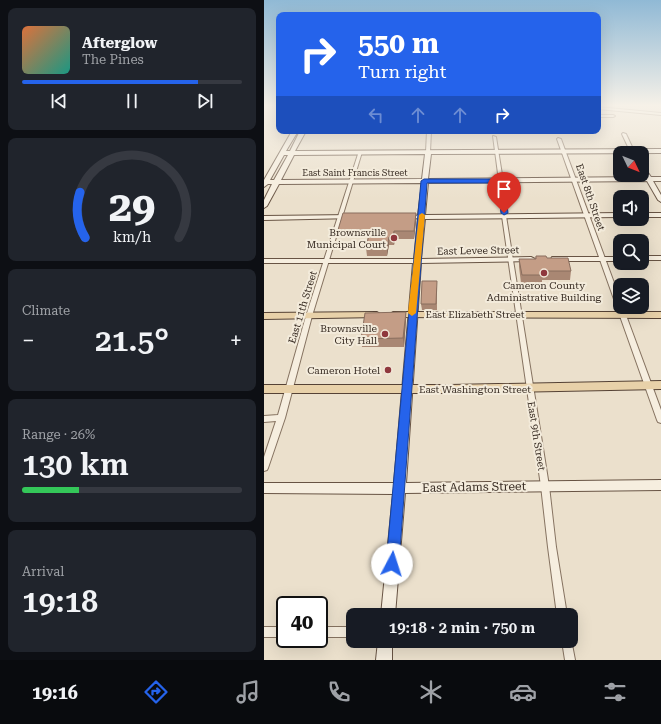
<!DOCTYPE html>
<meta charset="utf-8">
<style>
:root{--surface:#171b24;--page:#20242c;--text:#f1f3f6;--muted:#9ea1a6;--line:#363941;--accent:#2563eb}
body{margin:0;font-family:"Roboto Serif",serif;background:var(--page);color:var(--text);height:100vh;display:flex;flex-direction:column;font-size:15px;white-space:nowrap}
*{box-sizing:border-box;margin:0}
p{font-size:13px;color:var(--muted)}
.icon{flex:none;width:22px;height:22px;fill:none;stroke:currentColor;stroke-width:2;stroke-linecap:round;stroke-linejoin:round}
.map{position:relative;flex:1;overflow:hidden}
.details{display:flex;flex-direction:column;gap:8px;padding:8px;background:#0d0f14;width:264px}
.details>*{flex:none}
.banner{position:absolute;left:12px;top:12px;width:325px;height:122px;border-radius:8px;box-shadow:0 4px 16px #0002;background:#2563eb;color:#fff;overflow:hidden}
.needle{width:26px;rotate:133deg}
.buttons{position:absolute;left:349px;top:146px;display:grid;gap:8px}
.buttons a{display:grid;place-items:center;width:36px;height:36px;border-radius:8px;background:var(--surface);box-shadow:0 4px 16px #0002;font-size:20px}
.speed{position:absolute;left:12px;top:596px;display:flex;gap:8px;font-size:20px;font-weight:700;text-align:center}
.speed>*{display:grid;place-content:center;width:52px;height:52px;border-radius:50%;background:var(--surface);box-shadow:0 4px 16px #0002;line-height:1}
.speed .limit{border:2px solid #111;border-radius:6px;background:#fff;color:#111}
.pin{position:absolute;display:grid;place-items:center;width:34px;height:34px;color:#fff;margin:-41px -17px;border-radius:50% 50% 50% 0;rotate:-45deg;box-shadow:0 0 4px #0007}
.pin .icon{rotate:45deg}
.me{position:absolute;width:44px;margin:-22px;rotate:5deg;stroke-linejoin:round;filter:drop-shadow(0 0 3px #0008)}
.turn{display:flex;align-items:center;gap:14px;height:84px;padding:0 16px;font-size:18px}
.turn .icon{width:52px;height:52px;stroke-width:2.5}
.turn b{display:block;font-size:28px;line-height:34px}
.lanes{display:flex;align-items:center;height:38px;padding:0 16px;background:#0003;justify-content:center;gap:20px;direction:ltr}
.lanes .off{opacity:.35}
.big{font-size:30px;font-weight:600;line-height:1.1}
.details .widget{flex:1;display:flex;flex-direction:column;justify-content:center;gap:6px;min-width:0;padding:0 14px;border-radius:8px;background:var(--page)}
.details .dial{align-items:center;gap:0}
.dial svg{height:104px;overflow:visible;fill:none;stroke:var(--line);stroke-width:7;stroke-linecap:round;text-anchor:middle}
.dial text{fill:var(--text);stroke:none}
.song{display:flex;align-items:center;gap:12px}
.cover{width:48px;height:48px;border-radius:6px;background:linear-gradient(135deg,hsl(20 70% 55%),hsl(170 70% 35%))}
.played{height:4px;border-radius:2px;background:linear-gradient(90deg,var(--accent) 80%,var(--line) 80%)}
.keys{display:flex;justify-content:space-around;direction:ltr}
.heat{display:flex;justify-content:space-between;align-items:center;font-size:22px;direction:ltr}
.charge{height:6px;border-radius:3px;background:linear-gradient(90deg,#34c759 26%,var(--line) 0)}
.trip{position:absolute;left:82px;top:608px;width:232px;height:40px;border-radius:8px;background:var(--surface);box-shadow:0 4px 16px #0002;font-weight:600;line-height:40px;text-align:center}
.menu{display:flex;height:64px;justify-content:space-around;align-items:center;background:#090b0e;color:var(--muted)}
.menu .icon{width:28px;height:28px}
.menu .selected{color:var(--accent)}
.menu b{font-size:18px;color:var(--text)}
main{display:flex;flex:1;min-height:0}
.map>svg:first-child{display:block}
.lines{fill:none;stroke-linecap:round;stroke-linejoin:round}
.street-casing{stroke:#867361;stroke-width:2}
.secondary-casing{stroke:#685444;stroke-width:2}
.primary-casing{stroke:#554235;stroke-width:2}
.street{fill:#f6eedf;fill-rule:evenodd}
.secondary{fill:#f6eedf;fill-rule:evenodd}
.primary{fill:#e8d1a9;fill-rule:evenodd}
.wall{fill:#a98773}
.shaded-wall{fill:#896e5e}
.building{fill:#c49d86;stroke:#896e5e}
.route{fill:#2563eb;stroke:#184099}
.slow{fill:#f59e0b}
.poi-dot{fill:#8f383d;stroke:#f3ebdb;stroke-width:1.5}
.labels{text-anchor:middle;stroke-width:4;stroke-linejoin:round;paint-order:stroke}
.far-street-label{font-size:9px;fill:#382c23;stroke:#f3ebdb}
.street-label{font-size:10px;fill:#382c23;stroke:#f3ebdb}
.poi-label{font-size:10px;fill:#382c23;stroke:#f3ebdb;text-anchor:end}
.near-street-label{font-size:12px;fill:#382c23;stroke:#f3ebdb}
</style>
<main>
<section class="details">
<div class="widget">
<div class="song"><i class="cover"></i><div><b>Afterglow</b><p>The Pines</p></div></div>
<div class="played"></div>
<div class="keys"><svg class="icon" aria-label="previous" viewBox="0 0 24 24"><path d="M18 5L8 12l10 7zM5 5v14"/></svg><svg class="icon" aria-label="pause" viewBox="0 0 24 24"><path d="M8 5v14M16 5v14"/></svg><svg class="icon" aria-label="next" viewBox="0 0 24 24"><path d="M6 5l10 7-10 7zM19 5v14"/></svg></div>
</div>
<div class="widget dial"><svg viewBox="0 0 100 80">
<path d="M14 69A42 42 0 1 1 86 69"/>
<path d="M14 69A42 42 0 0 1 10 34" stroke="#2563eb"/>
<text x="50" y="56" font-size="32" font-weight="700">29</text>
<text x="50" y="72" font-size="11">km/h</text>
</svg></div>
<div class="widget"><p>Climate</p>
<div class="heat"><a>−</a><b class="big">21.5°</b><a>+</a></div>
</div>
<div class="widget"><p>Range · 26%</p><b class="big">130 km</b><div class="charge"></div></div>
<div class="widget"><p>Arrival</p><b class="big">19:18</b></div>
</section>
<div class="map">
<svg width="397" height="660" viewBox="0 0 397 660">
<rect width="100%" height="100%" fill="#ebe0cc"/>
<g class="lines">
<g class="street-casing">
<g id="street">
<polygon points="334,107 397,113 397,115 334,109"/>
<polygon points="334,115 349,115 351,116 349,117 334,117"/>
<polygon points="163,131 167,131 166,152 164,153 162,152"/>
<polygon points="359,133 362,134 370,151 369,152 366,151 358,134"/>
<polygon points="229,136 232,137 239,181 242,216 285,486 292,547 303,615 293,615 284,547 277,486 238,216 235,181"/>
<polygon points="294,138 297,139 356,299 356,307 359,307 397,410 397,423 394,422 393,420 293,139"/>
<polygon points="95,151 98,152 48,316 21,418 4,468 3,470 0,471 0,457 12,421 0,422 0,416 14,415 42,316"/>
<rect x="0" y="627" width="21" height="10"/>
<rect x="55" y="627" width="34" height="10"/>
<polygon points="307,639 311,660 301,660 298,641 307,641"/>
</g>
</g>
<g class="secondary-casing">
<g id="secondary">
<path d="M28,131H34L22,151H26L36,131H42L31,151L397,149V153L167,154L164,179L380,177L378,173V166L380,167L387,177H397V181H389L397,195V202L394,200L383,181L164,183L161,215L356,213V217L161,219L157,259L267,257L271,259L267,261L157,263L142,483L397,480V490L141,493L131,615H117L129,494L0,493V483H130L149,263H0V259H150L154,219L150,217L154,215L158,183L15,184L3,206L0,208V200L8,184H4L0,187V180ZM161,154L158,179L17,180L30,155ZM20,155H24L10,180H6Z"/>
<rect x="378" y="213" width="19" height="4"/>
<polygon points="89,215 92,217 91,218 0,220 0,216"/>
<rect x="378" y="256" width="19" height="4"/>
<polygon points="288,257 356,257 356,261 291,261 287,259"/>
<polygon points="114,641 128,641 128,660 112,660"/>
</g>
</g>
<g class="primary-casing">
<g id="primary">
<polygon points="113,312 118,315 116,317 0,319 0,313"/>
<polygon points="129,312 397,312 397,318 126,317 124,315"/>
<polygon points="397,381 397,389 186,393 0,393 0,385 186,385"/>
</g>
</g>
<use href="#street" class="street"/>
<use href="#secondary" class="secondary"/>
<use href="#primary" class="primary"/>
</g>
<g class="wall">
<polygon points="152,213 152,221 150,239 131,239 130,245 125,245 123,256 103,256 102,248 104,237 75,237 74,230"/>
<polygon points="272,256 283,258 307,271 306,280 278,280 278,283 257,283 255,267 255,259 271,259"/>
<polygon points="173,287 173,310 158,310 157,304"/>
<polygon points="142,312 142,320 140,347 98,347 97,339"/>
</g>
<g class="shaded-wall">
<polygon points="152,213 152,221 150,239 150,231"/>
<polygon points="130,231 131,239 130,245 129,237"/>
<polygon points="125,237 125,245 123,256 123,248"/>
<polygon points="142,312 142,320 140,347 139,338"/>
</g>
<g class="building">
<polygon points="79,213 152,213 150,231 130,231 129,237 125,237 123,248 102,248 106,230 74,230"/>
<polygon points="272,256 282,256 283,258 304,258 307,271 278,271 279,275 258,275 255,259 272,259"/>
<polygon points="158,281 173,281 172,304 157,304"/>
<polygon points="142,312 139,338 97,339 101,313"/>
</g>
<linearGradient id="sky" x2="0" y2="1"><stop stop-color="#90b9d5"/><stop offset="0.53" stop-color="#f6f1e8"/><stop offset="1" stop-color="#f6f1e8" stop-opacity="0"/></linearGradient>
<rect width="397" height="199" fill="url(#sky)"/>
<polygon class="route" points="160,179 240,179 244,213 240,215 237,213 234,183 163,183 135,564 133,568 128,570 124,568 122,564 157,181"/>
<polygon class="slow" points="158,213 161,215 152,313 148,316 144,313 155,215"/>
<g class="poi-dot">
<circle cx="130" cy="238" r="4"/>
<circle cx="280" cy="273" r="4"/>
<circle cx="121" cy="334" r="4"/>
<circle cx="124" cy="370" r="4"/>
</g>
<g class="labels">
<g class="far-street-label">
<text x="91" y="176">East Saint Francis Street</text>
</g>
<g class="street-label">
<text transform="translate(327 197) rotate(71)" y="4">East 8th Street</text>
<text transform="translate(214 250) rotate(-1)" y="4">East Levee Street</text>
<text transform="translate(38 307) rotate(-73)" y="4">East 11th Street</text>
<text x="211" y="318">East Elizabeth Street</text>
<text x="211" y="393">East Washington Street</text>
<text transform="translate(273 436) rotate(81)" y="4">East 9th Street</text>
</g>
<g class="poi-label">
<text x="122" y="236">Brownsville<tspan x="122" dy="12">Municipal Court</tspan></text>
<text x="280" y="289" text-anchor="middle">Cameron County<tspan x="280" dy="12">Administrative Building</tspan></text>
<text x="113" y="332">Brownsville<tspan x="113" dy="12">City Hall</tspan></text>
<text x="116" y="374">Cameron Hotel</text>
</g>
<g class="near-street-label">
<text transform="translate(210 487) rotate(-1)" y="4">East Adams Street</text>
</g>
</g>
</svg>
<div class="buttons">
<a><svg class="needle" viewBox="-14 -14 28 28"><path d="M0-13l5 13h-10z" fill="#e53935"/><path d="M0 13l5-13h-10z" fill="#9ea1a6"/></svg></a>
<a><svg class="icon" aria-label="sound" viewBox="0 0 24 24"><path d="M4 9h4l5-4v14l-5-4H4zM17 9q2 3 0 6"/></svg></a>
<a><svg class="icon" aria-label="search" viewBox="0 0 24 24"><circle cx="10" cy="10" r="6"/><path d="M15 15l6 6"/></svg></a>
<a><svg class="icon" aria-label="layers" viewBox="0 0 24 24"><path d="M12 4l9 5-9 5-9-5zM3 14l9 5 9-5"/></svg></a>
</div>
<div class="speed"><div class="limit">40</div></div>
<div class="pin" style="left:240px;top:213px;background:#d93025"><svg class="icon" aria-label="arrive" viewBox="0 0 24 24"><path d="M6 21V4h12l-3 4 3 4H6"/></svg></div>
<svg class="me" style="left:128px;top:564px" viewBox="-20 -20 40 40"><circle r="19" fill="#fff"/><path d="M0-13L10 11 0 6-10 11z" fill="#2563eb"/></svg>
<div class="trip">19:18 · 2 min · 750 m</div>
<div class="banner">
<div class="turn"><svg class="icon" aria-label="right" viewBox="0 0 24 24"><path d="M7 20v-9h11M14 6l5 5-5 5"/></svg><div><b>550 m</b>Turn right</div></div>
<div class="lanes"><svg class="icon off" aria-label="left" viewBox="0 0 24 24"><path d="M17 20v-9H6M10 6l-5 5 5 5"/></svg><svg class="icon off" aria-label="ahead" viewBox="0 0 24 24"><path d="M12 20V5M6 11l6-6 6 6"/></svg><svg class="icon off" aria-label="ahead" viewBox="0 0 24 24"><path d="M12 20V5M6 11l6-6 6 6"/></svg><svg class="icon" aria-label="right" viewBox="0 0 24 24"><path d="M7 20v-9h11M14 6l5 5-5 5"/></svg></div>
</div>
</div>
</main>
<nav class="menu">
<b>19:16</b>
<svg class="icon selected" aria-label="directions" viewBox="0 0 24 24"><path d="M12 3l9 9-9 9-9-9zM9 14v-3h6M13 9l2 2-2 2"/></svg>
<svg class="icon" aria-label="music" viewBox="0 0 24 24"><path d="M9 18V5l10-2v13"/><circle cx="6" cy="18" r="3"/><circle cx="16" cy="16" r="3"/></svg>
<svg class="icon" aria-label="phone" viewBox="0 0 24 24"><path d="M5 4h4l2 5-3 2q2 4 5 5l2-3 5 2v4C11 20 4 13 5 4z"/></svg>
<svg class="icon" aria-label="climate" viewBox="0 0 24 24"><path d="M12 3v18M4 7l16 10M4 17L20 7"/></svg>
<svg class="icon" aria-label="car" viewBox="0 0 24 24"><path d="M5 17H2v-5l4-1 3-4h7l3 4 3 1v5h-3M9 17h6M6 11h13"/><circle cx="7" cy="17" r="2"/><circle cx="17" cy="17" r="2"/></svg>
<svg class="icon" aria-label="filters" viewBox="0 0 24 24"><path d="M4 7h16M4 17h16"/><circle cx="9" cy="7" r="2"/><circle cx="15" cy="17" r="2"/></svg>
</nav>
